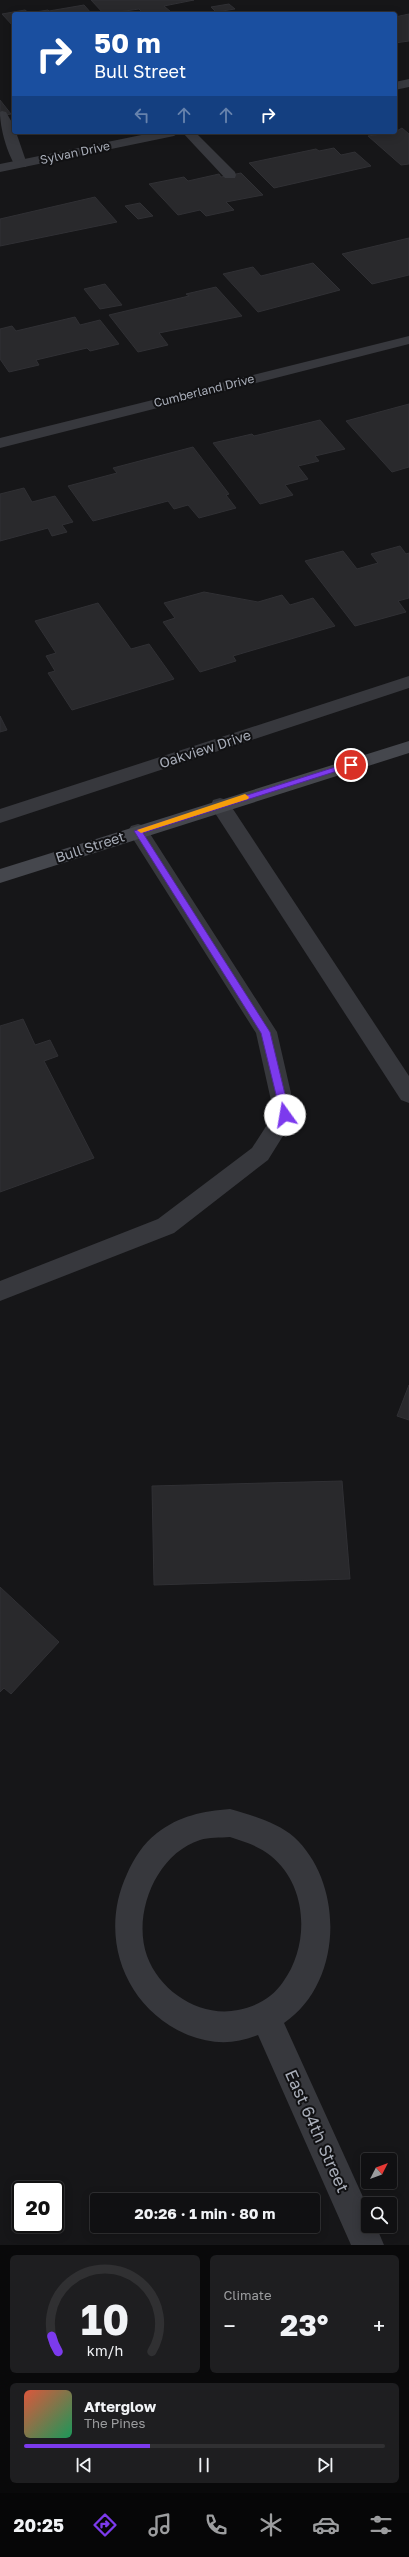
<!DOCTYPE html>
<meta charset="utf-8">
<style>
:root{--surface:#101012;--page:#1e1e20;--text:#f1f3f6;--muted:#9c9d9f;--line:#303032;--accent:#7c3aed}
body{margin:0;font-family:"Golos Text",sans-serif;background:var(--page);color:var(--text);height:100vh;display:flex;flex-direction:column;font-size:15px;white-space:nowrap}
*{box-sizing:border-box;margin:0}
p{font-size:13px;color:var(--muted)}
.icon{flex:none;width:22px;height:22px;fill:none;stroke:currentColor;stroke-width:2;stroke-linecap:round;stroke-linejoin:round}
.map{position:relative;height:2245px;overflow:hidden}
.panel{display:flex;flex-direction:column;gap:10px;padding:10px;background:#09090a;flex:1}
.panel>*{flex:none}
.guide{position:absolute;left:12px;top:12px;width:385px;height:122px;border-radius:4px;box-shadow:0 2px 10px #0003,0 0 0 1px var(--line);background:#1a4fa0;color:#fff;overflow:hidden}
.needle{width:26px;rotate:48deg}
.controls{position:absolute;left:361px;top:2153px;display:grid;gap:8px}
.controls a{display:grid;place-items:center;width:36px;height:36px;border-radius:4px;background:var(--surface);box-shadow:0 2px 10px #0003,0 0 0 1px var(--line);font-size:20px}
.speed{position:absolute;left:12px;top:2181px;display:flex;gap:8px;font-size:20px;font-weight:700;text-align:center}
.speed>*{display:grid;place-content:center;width:52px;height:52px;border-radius:50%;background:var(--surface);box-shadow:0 2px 10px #0003,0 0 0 1px var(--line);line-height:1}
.speed .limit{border:2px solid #111;border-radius:6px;background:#fff;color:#111}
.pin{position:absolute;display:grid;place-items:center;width:34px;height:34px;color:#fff;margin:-17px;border:2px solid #fff;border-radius:50%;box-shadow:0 1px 4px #0007}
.me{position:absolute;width:44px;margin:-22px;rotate:347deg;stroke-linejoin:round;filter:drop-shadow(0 0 3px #0008)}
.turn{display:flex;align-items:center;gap:14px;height:84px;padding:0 16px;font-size:18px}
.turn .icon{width:52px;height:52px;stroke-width:2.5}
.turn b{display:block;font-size:28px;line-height:34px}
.lanes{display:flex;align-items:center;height:38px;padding:0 16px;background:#0003;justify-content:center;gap:20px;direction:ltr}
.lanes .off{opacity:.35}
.big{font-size:30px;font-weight:700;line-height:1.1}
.panel .card{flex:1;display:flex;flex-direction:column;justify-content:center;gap:6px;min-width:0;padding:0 14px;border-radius:6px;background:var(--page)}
.panel .dial{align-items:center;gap:0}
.dial svg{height:104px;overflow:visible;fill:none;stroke:var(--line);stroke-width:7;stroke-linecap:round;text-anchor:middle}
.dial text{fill:var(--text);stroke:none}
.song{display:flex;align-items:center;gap:12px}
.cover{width:48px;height:48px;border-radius:6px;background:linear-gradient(135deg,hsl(10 70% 55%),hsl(150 70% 35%))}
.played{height:4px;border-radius:2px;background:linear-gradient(90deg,var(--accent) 35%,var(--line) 35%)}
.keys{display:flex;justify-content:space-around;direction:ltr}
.heat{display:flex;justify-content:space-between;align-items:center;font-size:22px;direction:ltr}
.panel .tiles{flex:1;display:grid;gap:10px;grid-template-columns:1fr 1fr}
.card:last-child{grid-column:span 2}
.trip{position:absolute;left:90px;top:2193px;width:230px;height:40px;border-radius:4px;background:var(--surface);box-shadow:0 2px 10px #0003,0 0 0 1px var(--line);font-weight:700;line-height:40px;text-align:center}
.dock{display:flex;height:64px;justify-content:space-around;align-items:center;background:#060607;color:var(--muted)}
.dock .icon{width:28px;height:28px}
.dock .selected{color:var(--accent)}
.dock b{font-size:18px;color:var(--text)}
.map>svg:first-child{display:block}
.building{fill:#29292c;stroke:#303034}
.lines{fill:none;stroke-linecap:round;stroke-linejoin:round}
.lane{fill:#37383d;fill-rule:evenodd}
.street{fill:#37383d;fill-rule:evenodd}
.secondary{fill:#45474d;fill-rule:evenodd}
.route{fill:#7c3aed;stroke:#51269a}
.slow{fill:#f59e0b}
.labels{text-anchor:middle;stroke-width:4;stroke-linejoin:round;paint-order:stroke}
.far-street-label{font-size:12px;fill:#a8adb8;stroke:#111113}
.street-label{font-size:14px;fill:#a8adb8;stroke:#111113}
.near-street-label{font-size:17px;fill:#a8adb8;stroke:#111113}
</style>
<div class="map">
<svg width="409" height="2245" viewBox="0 0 409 2245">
<rect width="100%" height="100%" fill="#161618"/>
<g class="building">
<polygon points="91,0 194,0 164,6 171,12 161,14 144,14 139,9 104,14"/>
<polygon points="229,4 235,9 216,12 211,7"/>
<polygon points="84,5 92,14 14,14 14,27 2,14 25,10 29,13 48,10 49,11"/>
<polygon points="409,14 409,41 395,43 395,17"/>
<polygon points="0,100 11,114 0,116"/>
<polygon points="402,128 409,134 409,164 401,165 368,136 395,132"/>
<polygon points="334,148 341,155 355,152 371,166 274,188 249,163 316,149 319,151"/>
<polygon points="241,173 263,195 226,202 234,210 206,216 200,210 178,215 149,184 184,177 188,181 219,174 221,177"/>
<polygon points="95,197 117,222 0,246 0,219"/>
<polygon points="140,203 153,216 138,219 125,206"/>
<polygon points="409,238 409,275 372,284 342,254"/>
<polygon points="313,263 340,290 258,312 223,274 253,267 261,276"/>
<polygon points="105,284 122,305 100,309 84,289"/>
<polygon points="216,287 242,316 159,333 168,345 138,352 109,315 189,296 186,294"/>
<polygon points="75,317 80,325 100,320 119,344 90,351 87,348 36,360 39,365 9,372 0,359 0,329 12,326 16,331"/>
<polygon points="409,404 409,467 392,472 346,421"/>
<polygon points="320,420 345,449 315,456 319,461 298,466 308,479 285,485 293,495 260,504 213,443 252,434 254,436"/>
<polygon points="193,447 229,494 226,495 236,508 199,518 188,505 174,509 168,501 93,521 68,486 117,473 113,468"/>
<polygon points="24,488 32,502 55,496 73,522 62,525 67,532 52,536 48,528 0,541 0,494"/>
<polygon points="400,546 406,554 409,553 409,598 398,601 406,612 355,626 305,561 343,551 357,569 378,563 371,554"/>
<polygon points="204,592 258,602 282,595 290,605 313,598 335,626 233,656 236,661 200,672 163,622 175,618 164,603"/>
<polygon points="98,603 131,649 149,644 174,679 72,710 48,673 55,671 46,656 56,653 35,621"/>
<polygon points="0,716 7,730 0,732"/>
<polygon points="23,1019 35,1045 50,1040 58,1056 44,1061 94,1158 0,1192 0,1026"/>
<polygon points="409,1385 409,1420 397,1416"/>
<polygon points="342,1481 350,1579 154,1585 152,1486"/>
<polygon points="0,1587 59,1642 11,1694 4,1688 0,1692"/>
</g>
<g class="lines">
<g class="lane">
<path d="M2,111L6,112L14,126V132H16L27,164L26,167H16C7,153 0,128 0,112Z"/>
<polygon points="182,132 195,132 235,172 236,175 235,178 225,178"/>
<polygon points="220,798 227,800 409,1076 409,1103 401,1100 213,810 211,805 213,800"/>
<polygon points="138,824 145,826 277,1032 296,1115 268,1160 174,1233 0,1301 0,1281 158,1219 252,1148 274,1114 256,1033 128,831 131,826"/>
</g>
<g class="street">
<polygon points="409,79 409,87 395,90 395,82"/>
<polygon points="156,132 180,132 174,136 0,172 0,164"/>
<polygon points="409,336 409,344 0,448 0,438"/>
<polygon points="409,676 409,688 0,823 0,809"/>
<path d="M230,1809C251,1815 277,1822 294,1837C345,1884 343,1983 284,2023L368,2208V2226H376L384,2245H351L258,2035C234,2045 211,2044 188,2035C124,2008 98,1936 127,1874C134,1858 143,1844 157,1833C179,1816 203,1811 230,1809ZM230,1837C245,1842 259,1846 271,1856C308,1886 310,1945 283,1982C273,1997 256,2007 238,2010C201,2018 160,1992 147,1956C132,1914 156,1854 200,1840C209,1837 220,1838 230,1837Z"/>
</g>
<polygon class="secondary" points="409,741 409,753 0,883 0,869"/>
</g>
<polygon class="route" points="351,762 353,763 353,766 143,833 270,1032 290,1115 285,1119 281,1115 261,1033 134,831"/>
<polygon class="slow" points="245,794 249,797 248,799 141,833 137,830"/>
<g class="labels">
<g class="far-street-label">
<text transform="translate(75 153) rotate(-12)" y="4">Sylvan Drive</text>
<text transform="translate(204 391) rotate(-14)" y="4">Cumberland Drive</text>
</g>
<g class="street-label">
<text transform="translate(205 749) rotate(-18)" y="5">Oakview Drive</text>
<text transform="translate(90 847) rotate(-18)" y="5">Bull Street</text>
</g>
<g class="near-street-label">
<text transform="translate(317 2131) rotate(66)" y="6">East 64th Street</text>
</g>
</g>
</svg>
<div class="controls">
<a><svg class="needle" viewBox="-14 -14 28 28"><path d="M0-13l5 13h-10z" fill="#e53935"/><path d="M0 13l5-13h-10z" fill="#9c9d9f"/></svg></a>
<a><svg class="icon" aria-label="search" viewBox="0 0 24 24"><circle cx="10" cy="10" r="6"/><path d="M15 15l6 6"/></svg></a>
</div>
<div class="speed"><div class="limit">20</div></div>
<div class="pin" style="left:351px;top:765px;background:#d93025"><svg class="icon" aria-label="arrive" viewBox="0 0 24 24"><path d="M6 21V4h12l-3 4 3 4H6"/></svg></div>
<svg class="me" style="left:285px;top:1115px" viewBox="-20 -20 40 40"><circle r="19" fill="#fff"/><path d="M0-13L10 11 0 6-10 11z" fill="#7c3aed"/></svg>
<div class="trip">20:26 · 1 min · 80 m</div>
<div class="guide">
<div class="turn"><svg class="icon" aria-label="right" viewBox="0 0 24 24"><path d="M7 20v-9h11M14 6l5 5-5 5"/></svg><div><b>50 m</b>Bull Street</div></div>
<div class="lanes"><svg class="icon off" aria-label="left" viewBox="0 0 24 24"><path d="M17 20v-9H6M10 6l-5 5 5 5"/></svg><svg class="icon off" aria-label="ahead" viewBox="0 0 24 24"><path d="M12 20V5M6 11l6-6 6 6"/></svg><svg class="icon off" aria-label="ahead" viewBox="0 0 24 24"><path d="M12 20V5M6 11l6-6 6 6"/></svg><svg class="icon" aria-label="right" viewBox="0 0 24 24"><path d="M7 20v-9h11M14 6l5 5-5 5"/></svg></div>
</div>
</div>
<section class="panel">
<div class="tiles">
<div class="card dial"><svg viewBox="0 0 100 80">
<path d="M14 69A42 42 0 1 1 86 69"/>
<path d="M14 69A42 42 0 0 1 9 57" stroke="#7c3aed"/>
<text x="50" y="56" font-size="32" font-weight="700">10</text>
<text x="50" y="72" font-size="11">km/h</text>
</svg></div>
<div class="card"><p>Climate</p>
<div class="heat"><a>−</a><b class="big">23°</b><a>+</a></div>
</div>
<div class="card">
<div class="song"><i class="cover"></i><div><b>Afterglow</b><p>The Pines</p></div></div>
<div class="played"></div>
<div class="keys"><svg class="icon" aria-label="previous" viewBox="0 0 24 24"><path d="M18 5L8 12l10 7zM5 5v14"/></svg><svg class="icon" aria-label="pause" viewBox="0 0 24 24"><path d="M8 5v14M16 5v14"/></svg><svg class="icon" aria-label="next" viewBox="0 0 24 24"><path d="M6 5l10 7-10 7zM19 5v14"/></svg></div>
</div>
</div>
</section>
<nav class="dock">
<b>20:25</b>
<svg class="icon selected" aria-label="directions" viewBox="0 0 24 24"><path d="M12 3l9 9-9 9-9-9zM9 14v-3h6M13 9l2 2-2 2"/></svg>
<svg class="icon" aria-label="music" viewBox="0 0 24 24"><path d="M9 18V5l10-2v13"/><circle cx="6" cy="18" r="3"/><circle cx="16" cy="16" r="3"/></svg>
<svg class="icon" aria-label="phone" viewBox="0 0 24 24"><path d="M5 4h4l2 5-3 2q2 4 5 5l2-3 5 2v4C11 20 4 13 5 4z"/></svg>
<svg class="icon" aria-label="climate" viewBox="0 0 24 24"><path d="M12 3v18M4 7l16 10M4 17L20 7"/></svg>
<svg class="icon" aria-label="car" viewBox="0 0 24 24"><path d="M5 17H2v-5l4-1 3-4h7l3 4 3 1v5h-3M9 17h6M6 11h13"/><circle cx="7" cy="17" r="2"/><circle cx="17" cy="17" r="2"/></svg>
<svg class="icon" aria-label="filters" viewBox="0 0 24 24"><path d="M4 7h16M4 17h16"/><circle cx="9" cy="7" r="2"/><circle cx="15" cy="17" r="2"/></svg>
</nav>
